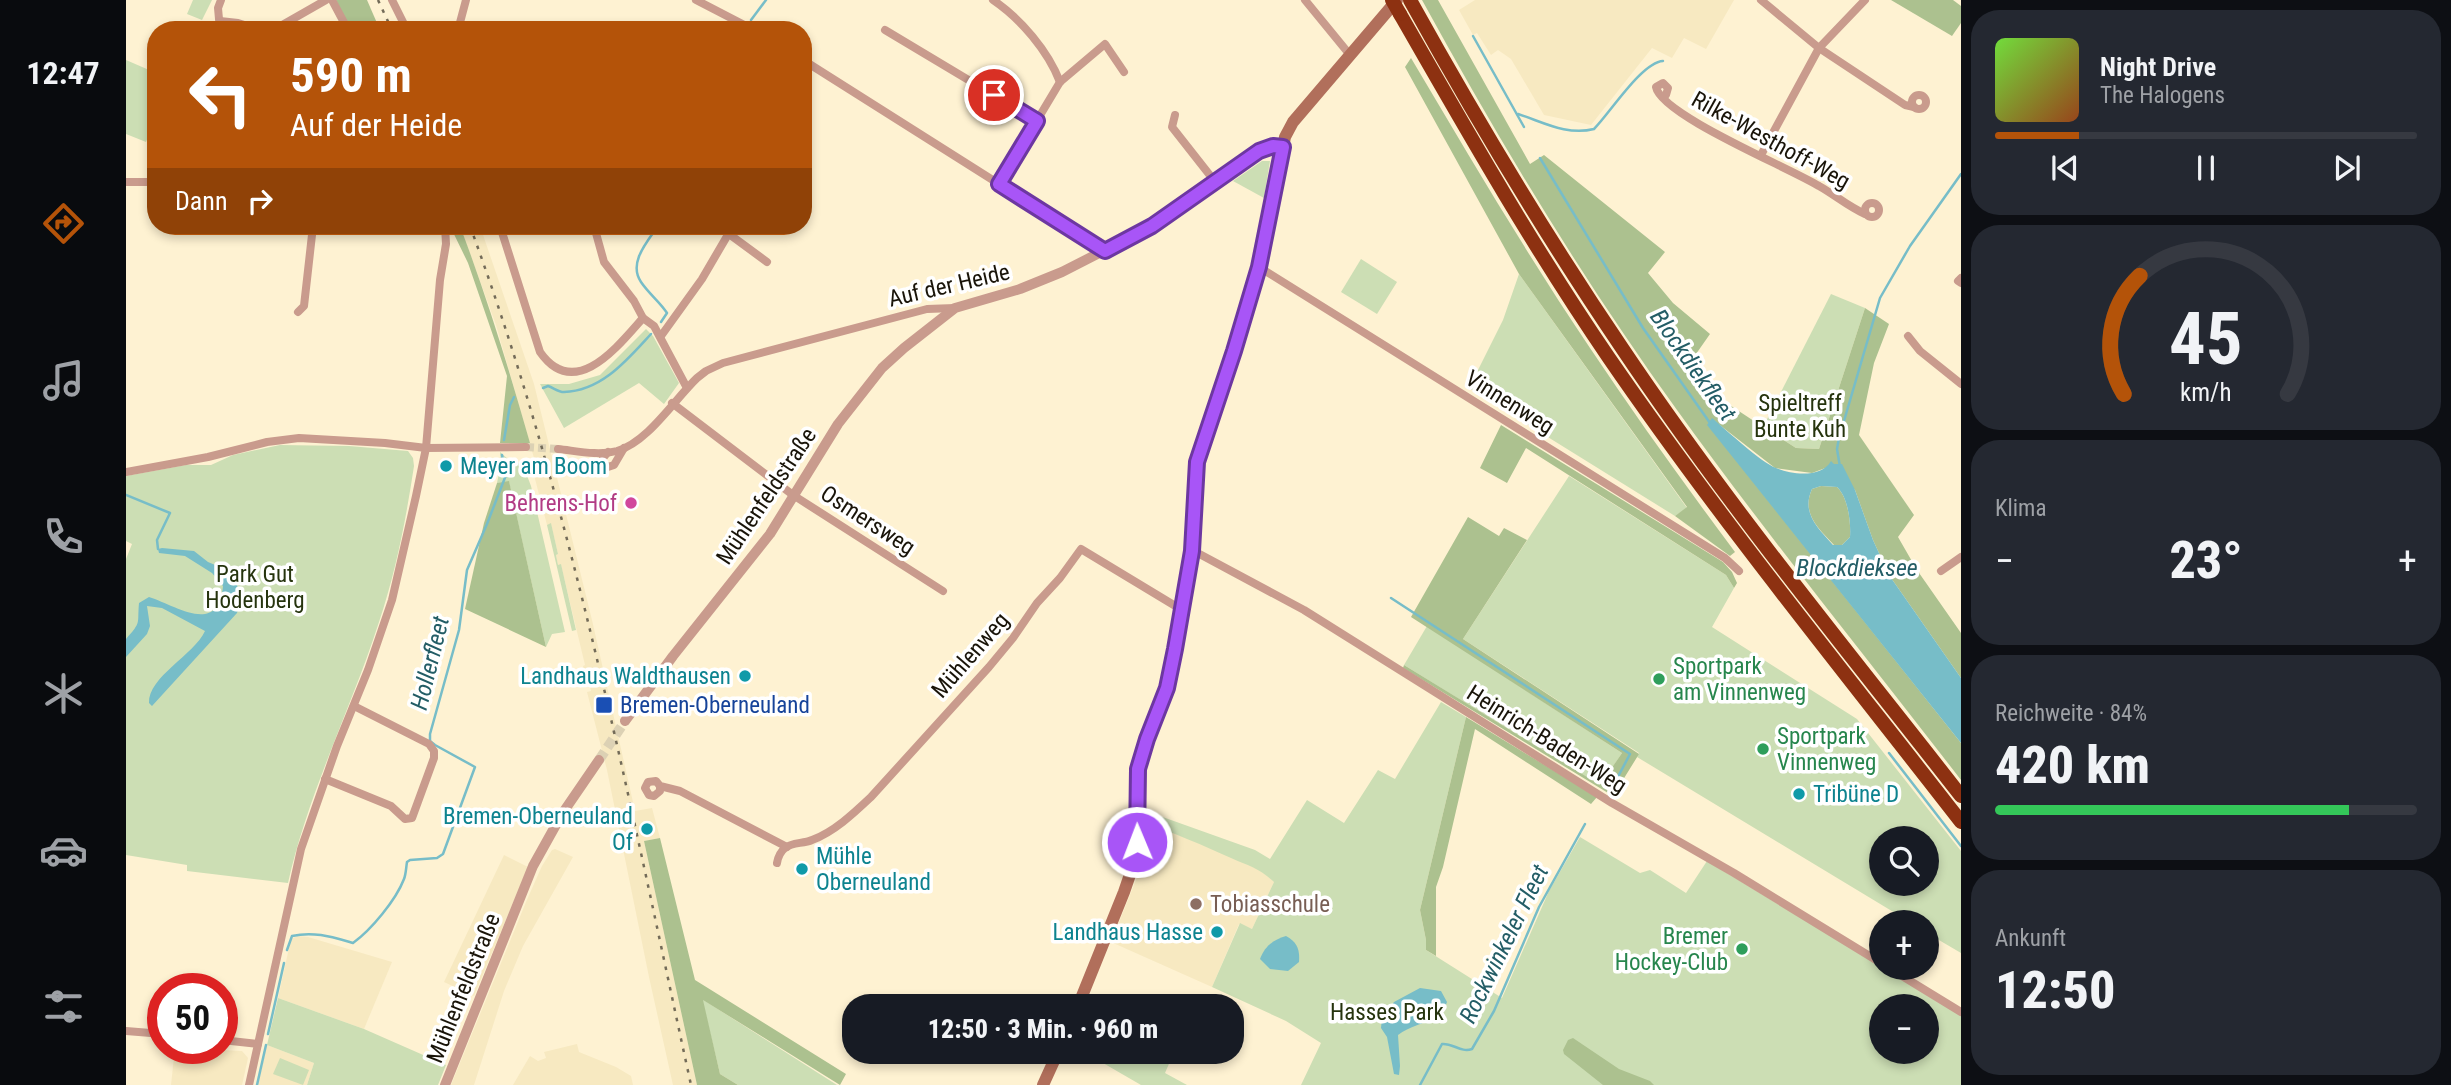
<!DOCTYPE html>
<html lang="de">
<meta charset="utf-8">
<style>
:root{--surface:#171b24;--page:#242831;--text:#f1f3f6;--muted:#9ea1a6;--line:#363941;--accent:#b45309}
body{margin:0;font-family:"Roboto Condensed",sans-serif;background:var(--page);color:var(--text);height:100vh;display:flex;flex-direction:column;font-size:26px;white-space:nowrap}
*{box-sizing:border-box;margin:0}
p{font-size:23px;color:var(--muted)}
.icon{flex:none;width:38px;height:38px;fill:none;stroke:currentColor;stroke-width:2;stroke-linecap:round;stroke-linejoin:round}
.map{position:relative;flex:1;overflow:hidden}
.sheet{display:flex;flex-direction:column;gap:10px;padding:10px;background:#0d0f14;width:490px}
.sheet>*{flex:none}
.top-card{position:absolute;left:21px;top:21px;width:665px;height:214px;border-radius:28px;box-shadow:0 4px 10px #0003;background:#b45309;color:#fff;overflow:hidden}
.controls{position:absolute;left:1743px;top:826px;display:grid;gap:14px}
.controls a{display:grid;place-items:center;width:70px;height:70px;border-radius:50%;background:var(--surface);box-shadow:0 4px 10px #0003;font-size:35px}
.speed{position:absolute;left:21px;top:973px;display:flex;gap:14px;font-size:35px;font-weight:700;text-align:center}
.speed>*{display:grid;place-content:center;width:91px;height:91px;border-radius:50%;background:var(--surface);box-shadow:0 4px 10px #0003;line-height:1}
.speed .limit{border:10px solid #d22;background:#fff;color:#111}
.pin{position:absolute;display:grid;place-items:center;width:60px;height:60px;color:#fff;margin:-30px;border:4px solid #fff;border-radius:50%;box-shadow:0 2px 7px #0007}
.me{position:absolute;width:77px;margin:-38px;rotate:359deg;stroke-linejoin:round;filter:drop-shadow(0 0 5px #0008)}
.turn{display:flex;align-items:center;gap:24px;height:147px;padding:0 28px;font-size:32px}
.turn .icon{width:91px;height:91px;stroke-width:2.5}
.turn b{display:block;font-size:49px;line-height:60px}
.then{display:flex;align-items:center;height:66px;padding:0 28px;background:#0003;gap:14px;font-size:26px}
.big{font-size:52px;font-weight:800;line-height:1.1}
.sheet .tile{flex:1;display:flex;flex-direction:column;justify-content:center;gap:10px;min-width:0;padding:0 24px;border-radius:28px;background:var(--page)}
.sheet .dial{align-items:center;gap:0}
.dial svg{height:182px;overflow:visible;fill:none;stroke:var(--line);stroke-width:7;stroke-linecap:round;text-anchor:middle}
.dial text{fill:var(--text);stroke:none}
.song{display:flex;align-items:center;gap:21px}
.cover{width:84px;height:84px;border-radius:10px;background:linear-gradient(135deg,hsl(100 70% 55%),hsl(20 70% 35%))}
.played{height:7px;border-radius:4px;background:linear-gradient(90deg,var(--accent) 20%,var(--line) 20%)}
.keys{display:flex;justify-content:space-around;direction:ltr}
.heat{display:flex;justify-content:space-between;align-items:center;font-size:38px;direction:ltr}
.charge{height:10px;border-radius:5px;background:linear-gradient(90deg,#34c759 84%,var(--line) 0)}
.trip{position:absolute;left:716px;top:994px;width:402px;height:70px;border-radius:28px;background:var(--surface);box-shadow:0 4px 10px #0003;font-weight:800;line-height:70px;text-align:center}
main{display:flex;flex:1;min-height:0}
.menu{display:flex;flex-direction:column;width:126px;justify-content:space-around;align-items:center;background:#090b0e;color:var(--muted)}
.menu .icon{width:49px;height:49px}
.menu .selected{color:var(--accent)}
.menu b{font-size:32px;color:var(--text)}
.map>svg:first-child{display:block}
.built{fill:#f7e9c1}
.green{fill:#ccdeb4;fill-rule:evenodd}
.forest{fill:#acc18f}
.water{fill:#77bdc8;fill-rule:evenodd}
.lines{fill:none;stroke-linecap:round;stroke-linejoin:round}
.stream{stroke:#77bdc8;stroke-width:2.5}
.minor-tunnel{stroke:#dcd1b4;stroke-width:8;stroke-dasharray:8 4;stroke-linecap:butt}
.tertiary-tunnel{stroke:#dcd1b4;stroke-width:10;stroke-dasharray:10 5;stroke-linecap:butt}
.minor{stroke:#c99b8d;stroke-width:8}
.tertiary{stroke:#c99b8d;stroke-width:10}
.secondary{stroke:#b16f5b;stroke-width:12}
.motorway{stroke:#8d3111;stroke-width:14}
.rail{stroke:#736b58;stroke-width:2.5;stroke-dasharray:3.5 7;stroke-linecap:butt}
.motorway-bridge{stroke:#8d3111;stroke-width:14}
.route-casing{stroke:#6d37a1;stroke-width:18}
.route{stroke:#a855f7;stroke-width:12}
.culture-dot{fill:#0f9aa8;stroke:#fff;stroke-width:2.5}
.hotel-dot{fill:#d1479c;stroke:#fff;stroke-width:2.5}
.leisure-dot{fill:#2e9e5b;stroke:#fff;stroke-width:2.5}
.transit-dot{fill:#1a4fb4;stroke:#fff;stroke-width:2.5}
.education-dot{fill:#8d6e63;stroke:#fff;stroke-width:2.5}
.labels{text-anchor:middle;stroke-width:7;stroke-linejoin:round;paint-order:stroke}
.street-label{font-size:23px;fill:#191409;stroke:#fff}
.park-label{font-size:23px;fill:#26340e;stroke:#fff}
.culture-label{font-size:23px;fill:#0d838f;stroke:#fff;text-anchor:start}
.hotel-label{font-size:23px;fill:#b23c85;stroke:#fff;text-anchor:end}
.leisure-label{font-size:23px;fill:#27864d;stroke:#fff;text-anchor:start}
.transit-label{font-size:23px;fill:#164399;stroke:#fff;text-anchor:start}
.education-label{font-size:23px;fill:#785e54;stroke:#fff;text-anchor:start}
.water-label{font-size:24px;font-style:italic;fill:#235d66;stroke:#fff}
</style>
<main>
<nav class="menu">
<b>12:47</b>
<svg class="icon selected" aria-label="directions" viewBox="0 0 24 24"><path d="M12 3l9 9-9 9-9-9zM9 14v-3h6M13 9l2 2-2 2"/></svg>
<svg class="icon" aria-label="music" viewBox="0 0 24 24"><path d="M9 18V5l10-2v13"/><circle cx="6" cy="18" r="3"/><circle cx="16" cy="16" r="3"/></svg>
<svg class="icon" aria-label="phone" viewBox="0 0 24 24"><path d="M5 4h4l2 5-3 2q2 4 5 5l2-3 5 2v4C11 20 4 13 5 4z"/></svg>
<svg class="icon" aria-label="climate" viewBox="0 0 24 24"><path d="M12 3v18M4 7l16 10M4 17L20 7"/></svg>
<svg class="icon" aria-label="car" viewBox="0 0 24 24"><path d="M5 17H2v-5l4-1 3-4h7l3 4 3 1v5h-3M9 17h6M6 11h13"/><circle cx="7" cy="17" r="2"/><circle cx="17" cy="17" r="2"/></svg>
<svg class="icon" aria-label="filters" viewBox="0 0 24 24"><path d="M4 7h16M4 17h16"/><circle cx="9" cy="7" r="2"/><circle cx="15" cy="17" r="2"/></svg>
</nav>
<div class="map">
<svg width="1835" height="1085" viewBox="0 0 1835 1085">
<rect width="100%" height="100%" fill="#fef2d2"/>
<g class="built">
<polygon points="1349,0 1608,0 1580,49 1558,38 1546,58 1526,48 1465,125 1418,115 1385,59 1372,50 1365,55 1351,33 1347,35 1333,10"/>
<polygon points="334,226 354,226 408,384 466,620 509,811 526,808 534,838 518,841 571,1085 547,1085 523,977 481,770 461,692 465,691 461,674 459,674 457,666 459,665 435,565 432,565 430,555 432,554 425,524 421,525 408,475 411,473 408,458 370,325"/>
<polygon points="1018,823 1071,841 1125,865 1136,871 1148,882 1126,929 1113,924 1086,987 985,942 1014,870 1019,841"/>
<polygon points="429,849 447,857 397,946 378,991 348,1085 325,1085 400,902 416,866 426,850"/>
<polygon points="378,855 402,867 348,996 318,982"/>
<polygon points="172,936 182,937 266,962 238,1029 152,998 165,939"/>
<polygon points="451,1044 453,1052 490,1067 505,1076 507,1085 387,1085 404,1056 412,1061 420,1058 418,1052"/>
<polygon points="141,1045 188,1063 181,1085 132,1085"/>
<polygon points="49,1048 116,1051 122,1058 116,1085 45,1085"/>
</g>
<g class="green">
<polygon points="67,0 86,0 76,20 61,14"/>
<polygon points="0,60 30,73 30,117 20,142 0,134"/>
<polygon points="1136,161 1144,161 1138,198 1107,181"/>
<polygon points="1235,259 1271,282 1251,314 1215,292"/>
<polygon points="1393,274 1561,508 1549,516 1343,388 1377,320"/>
<polygon points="1705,294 1739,308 1693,449 1670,448 1637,427"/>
<polygon points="520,329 527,336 553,383 538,404 513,383 438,428 414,384 443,384 474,375"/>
<path d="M154,445L223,446L282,451L287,458L288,466C280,519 270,571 253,622C225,709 182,793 162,883L61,871V865L0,855V559L6,544L0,541V476L60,465H85L107,455Z"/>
<polygon points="374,452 383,460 397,465 405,486 439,632 426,634 420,647 383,482 371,483 375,463"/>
<path d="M1443,476L1600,575L1608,588L1586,627L1731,719L1835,851V953L1801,933V922H1784L1511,757L1513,753L1337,639ZM1755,838H1801V884H1755Z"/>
<polygon points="425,523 432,554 430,555 432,565 435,564 450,630 446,631 421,525"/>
<polygon points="1301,626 1496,753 1474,786 1278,665"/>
<path d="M1315,702L1340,717L1294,910L1300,940V950L1376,998L1423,891L1454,837L1514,873L1524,870L1560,893L1581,861L1835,1015V1085H1175L1195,1043L1160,1021L1086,987L1114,923L1126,929L1148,882C1133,868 1123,866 1105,858C1076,845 1049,833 1018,823L1017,810L1129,850L1144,859L1181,800L1218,823L1252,770L1269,779ZM1755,1006H1801V1052H1755Z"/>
<polygon points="152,998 238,1029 320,1065 312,1085 181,1085 188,1063 141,1045"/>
<polygon points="576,999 711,1085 612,1085 594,1074"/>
<polygon points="958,1052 1048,1052 1039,1073 1061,1085 1015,1085"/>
<polygon points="154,1058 183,1070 177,1085 147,1074"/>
</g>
<g class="forest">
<polygon points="210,0 241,0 254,30 225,30"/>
<path d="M1296,0H1312L1404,164L1418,155L1539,252L1522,273L1547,303L1584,334L1570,354L1568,365L1587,394L1637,427L1670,448L1693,449L1739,308L1763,324L1748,363L1733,435L1788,515L1772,537L1791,570L1835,633V678L1763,575L1747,540L1729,490L1702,467L1686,473L1649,468L1586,419L1582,425L1835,743V780C1740,657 1642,536 1551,410C1457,280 1373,141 1296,0Z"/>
<polygon points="1765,0 1827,0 1835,6 1835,23 1826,36"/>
<path d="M1285,58C1343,156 1400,253 1464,348C1510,417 1559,485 1609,552L1604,556L1549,516L1561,507L1393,274L1279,67Z"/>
<path d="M324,226H334C361,297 383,369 404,443H374L381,376L342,263Z"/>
<polygon points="1375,425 1597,562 1606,572 1611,583 1608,588 1600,575 1400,448 1381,483 1354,468"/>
<polygon points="383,481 420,647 339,609 358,523 371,483"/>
<path d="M1695,486L1711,487C1722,497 1725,522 1724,537L1716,545H1708C1692,528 1675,513 1686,489Z"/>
<polygon points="1342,517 1373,536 1378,528 1401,540 1337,639 1513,754 1487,796 1277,668 1278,665 1474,785 1496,753 1285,617"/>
<polygon points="1340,717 1471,797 1465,804 1349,729 1317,867 1310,887 1310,956 1300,950 1300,940 1294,910"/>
<polygon points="534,838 569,980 720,1074 714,1085 577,1000 594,1074 612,1085 571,1085 518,841"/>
<polygon points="1447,1038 1493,1069 1524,1081 1528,1085 1477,1085 1438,1054 1437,1050 1442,1040"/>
</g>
<g class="water">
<path d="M1586,418C1599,429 1636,463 1650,468C1666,475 1696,478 1705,461L1708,464H1716L1729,490L1747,540L1763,575L1835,678V743L1581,425ZM1695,486L1711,487C1722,497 1725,522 1724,537L1716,545H1707C1692,528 1675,513 1686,489Z"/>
<path d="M36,548L68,551L82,562L94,567L102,573L110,582L113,591L115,600L111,613L26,706L23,703C22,677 68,655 79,631L36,608L21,606L24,626L21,634L0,657V639C16,621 11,625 13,603L23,597C49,605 93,637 97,586L86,573L59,556L33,553L32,549Z"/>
<path d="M1160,936C1171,942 1174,949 1173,962L1162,971L1144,969L1134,959C1139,946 1147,940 1160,936Z"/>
<path d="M1294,988L1315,991L1321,1002C1314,1022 1288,1023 1272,1035L1274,1066L1273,1075L1268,1074L1261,1037L1255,1028L1256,1018L1268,1002Z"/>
</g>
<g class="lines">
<g class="stream">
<polyline points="625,20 640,0"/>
<polyline points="1347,36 1398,127"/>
<path d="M1392,114C1417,122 1441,136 1468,129C1484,113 1516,62 1537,61"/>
<polyline points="1414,158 1517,328 1584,423"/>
<path d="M532,226C521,242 502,263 515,282C523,294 534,302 541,313L535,322"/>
<path d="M417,388L422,386C428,388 432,392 438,392C476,391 502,359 525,334"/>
<polyline points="378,440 384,405 388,397"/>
<polyline points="1714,467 1711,449 1713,438 1754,298 1784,246 1835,174"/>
<polyline points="0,495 44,513 31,540 32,549"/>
<polyline points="1265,598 1504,754 1485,790"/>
<polyline points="1763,753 1835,846"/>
<path d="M161,950L166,936C188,931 206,937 227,943C245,930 270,900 278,879C280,874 280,868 281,862L284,860L311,858L317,854L349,767L309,745L304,741V734L333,630L341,570L361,524L380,475L376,455"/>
<polyline points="142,1034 158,963"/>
<polyline points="131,1085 140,1045"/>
<path d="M1294,1085L1316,1044C1327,1043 1335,1053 1346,1049L1368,1011L1413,907L1459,824"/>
</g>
<polyline class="minor-tunnel" points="400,447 432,449"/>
<polyline class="tertiary-tunnel" points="473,760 499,721"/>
<g class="minor">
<polyline points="206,0 222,30"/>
<polyline points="266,0 281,30"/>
<polyline points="570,0 628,30"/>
<path d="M867,0C895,19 922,51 934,82"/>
<polyline points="1179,0 1224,55"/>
<polyline points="1635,0 1693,48 1779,105 1788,107"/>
<polyline points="94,21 112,23 134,30"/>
<polyline points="94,30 92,8 95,0"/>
<polyline points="136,30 151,28 200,0"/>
<polyline points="332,30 340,0"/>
<polyline points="759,30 911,121"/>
<polyline points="677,60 979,251"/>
<circle cx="1793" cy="102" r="7"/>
<path d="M1536,96L1540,95L1542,88L1537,83L1530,87C1535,115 1664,168 1693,186C1709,195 1723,207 1739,214"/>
<polyline points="1049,115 1046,127 1090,183"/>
<polyline points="1635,155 1693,48 1739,0"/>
<polyline points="0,182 30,182"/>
<polyline points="873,184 934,82 979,44 998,72"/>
<circle cx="1746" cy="210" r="7"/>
<path d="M374,226L414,352C449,402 492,346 517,318"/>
<polyline points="468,226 478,262 508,301 517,318 528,326 561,388"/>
<polyline points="603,234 641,262"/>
<polyline points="1133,267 1599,558 1613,571"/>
<polyline points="1835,278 1832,281 1835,283"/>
<polyline points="172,312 178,306 187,226"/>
<polyline points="535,336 576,279 607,226"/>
<polyline points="1782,336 1794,351 1835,384"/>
<polyline points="546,403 667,495 817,591"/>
<path d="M432,449C451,451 472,456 491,451C522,442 548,400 571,378L580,371L597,363L801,309L829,308"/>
<polyline points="482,452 477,458 477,463 482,467 488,465 498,448"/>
<polyline points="0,472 82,457 141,442 173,438 259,443 300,448 400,447"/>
<polyline points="1066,550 1178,610 1486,803 1608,873 1755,963"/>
<polyline points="1815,571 1835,557"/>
<polyline points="199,779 265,806 279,819 286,818 308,758 308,751 303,744 228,706"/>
<polyline points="534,786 534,791 528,796 523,795 519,788 522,782 530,781 534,786 554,791 661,847"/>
<path d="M651,863C652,857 654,852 659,848C666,842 677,844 686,840C708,832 728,813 745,797L863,667L887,638L911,603L934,578L955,549L1056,610"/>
<polyline points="1763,968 1835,1012"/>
<polyline points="0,1031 37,1034"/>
<polyline points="96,1040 132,1044"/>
<polyline points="123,1085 175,849 211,746 242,670 266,600 290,496 300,448 314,280 320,244 319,226"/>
</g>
<g class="tertiary">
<polyline points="499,721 547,656 644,534 712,424 756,368 778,348 829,308 894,289 936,272 1026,226 1133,151 1147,146 1157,147"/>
<polyline points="319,1085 407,866 436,814 473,760"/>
</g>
<g class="secondary">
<polyline points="952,1006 998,892 1009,860 1012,769 1021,739 1041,688 1049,649 1066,550 1071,462 1108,351 1133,267 1159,137 1167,122 1271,0"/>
<polyline points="917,1085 932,1052"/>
</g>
<g class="motorway">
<path d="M1284,0C1350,119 1420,236 1496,348C1600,503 1720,649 1835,796"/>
<path d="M1274,14C1341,131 1407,247 1483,358C1593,518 1716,669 1835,822"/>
</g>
<g class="rail">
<polyline points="252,0 266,30"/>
<path d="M344,226C446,504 502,796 565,1085"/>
</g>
<polyline class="motorway-bridge" points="1266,0 1274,14"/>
</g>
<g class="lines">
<g class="route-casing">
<polyline id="route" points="868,95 911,121 873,184 979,251 1026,226 1133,151 1147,146 1157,147 1133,267 1108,351 1071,462 1066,551 1049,649 1041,688 1021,739 1012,769 1011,842"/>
</g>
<use href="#route" class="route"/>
</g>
<g class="culture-dot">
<circle cx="320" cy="466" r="7"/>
<circle cx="619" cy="676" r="7"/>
<circle cx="1673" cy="794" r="7"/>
<circle cx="521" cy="829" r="7"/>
<circle cx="676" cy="869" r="7"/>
<circle cx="1091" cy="932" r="7"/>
</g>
<circle class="hotel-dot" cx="505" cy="503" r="7"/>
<g class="leisure-dot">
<circle cx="1533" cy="679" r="7"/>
<circle cx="1637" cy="749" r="7"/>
<circle cx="1616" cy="949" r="7"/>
</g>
<rect class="transit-dot" x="469" y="696" width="18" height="18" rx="3.5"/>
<circle class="education-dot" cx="1070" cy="904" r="7"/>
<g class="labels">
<g class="street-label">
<text transform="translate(1645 140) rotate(29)" y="8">Rilke-Westhoff-Weg</text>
<text transform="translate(823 285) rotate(-13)" y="8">Auf der Heide</text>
<text transform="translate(1384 402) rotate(32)" y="8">Vinnenweg</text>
<text transform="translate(640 496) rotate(-56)" y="8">Mühlenfeldstraße</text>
<text transform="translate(742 520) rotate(33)" y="8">Osmersweg</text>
<text transform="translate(844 655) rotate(-49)" y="8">Mühlenweg</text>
<text transform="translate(1421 739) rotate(32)" y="8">Heinrich-Baden-Weg</text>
<text transform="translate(337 988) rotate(-68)" y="8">Mühlenfeldstraße</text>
</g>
<g class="park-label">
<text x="1674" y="411">Spieltreff<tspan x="1674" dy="26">Bunte Kuh</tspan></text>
<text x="129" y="582">Park Gut<tspan x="129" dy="26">Hodenberg</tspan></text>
<text x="1261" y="1020">Hasses Park</text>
</g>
<g class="culture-label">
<text x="334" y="474">Meyer am Boom</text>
<text x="605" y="684" text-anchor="end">Landhaus Waldthausen</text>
<text x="1687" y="802">Tribüne D</text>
<text x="507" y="824" text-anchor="end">Bremen-Oberneuland<tspan x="507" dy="26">Of</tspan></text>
<text x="690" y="864">Mühle<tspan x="690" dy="26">Oberneuland</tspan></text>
<text x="1077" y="940" text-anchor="end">Landhaus Hasse</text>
</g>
<g class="hotel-label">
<text x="491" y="511">Behrens-Hof</text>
</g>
<g class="leisure-label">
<text x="1547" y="674">Sportpark<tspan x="1547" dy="26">am Vinnenweg</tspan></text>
<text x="1651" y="744">Sportpark<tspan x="1651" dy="26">Vinnenweg</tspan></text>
<text x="1602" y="944" text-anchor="end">Bremer<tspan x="1602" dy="26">Hockey-Club</tspan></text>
</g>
<g class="transit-label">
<text x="494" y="713">Bremen-Oberneuland</text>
</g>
<g class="education-label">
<text x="1084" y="912">Tobiasschule</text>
</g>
<g class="water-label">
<text transform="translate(1567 365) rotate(55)" y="8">Blockdiekfleet</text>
<text x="1731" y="576">Blockdieksee</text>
<text transform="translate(304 663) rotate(-76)" y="8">Hollerfleet</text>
<text transform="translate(1378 944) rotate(-64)" y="8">Rockwinkeler Fleet</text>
</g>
</g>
</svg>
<div class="controls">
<a><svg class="icon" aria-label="search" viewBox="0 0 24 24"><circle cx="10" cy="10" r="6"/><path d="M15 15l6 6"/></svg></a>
<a>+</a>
<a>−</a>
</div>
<div class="speed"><div class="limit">50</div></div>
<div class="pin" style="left:868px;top:95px;background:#d93025"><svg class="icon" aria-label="arrive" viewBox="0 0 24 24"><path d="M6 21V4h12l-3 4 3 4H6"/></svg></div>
<svg class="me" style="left:1011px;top:842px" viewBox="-20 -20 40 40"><circle r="17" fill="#a855f7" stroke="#fff" stroke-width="3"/><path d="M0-11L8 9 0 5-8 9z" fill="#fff"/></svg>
<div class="trip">12:50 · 3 Min. · 960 m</div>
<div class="top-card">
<div class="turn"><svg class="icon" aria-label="left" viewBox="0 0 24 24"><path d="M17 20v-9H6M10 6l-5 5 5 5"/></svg><div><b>590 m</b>Auf der Heide</div></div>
<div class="then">Dann<svg class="icon" aria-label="right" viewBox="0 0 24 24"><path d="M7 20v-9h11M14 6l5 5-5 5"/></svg></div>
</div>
</div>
<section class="sheet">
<div class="tile">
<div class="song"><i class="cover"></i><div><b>Night Drive</b><p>The Halogens</p></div></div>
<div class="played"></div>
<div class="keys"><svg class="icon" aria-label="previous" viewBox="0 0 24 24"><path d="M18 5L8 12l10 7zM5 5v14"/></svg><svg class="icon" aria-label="pause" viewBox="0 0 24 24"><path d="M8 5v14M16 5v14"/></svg><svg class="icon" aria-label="next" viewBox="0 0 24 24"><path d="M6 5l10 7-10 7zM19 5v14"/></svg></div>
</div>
<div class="tile dial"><svg viewBox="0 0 100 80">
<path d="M14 69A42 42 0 1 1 86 69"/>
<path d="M14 69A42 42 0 0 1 21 17" stroke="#b45309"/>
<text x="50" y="56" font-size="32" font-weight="700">45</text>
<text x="50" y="72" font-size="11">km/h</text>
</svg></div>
<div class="tile"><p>Klima</p>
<div class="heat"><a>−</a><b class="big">23°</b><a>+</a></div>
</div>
<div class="tile"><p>Reichweite · 84%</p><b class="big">420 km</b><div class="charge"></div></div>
<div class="tile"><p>Ankunft</p><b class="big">12:50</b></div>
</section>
</main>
